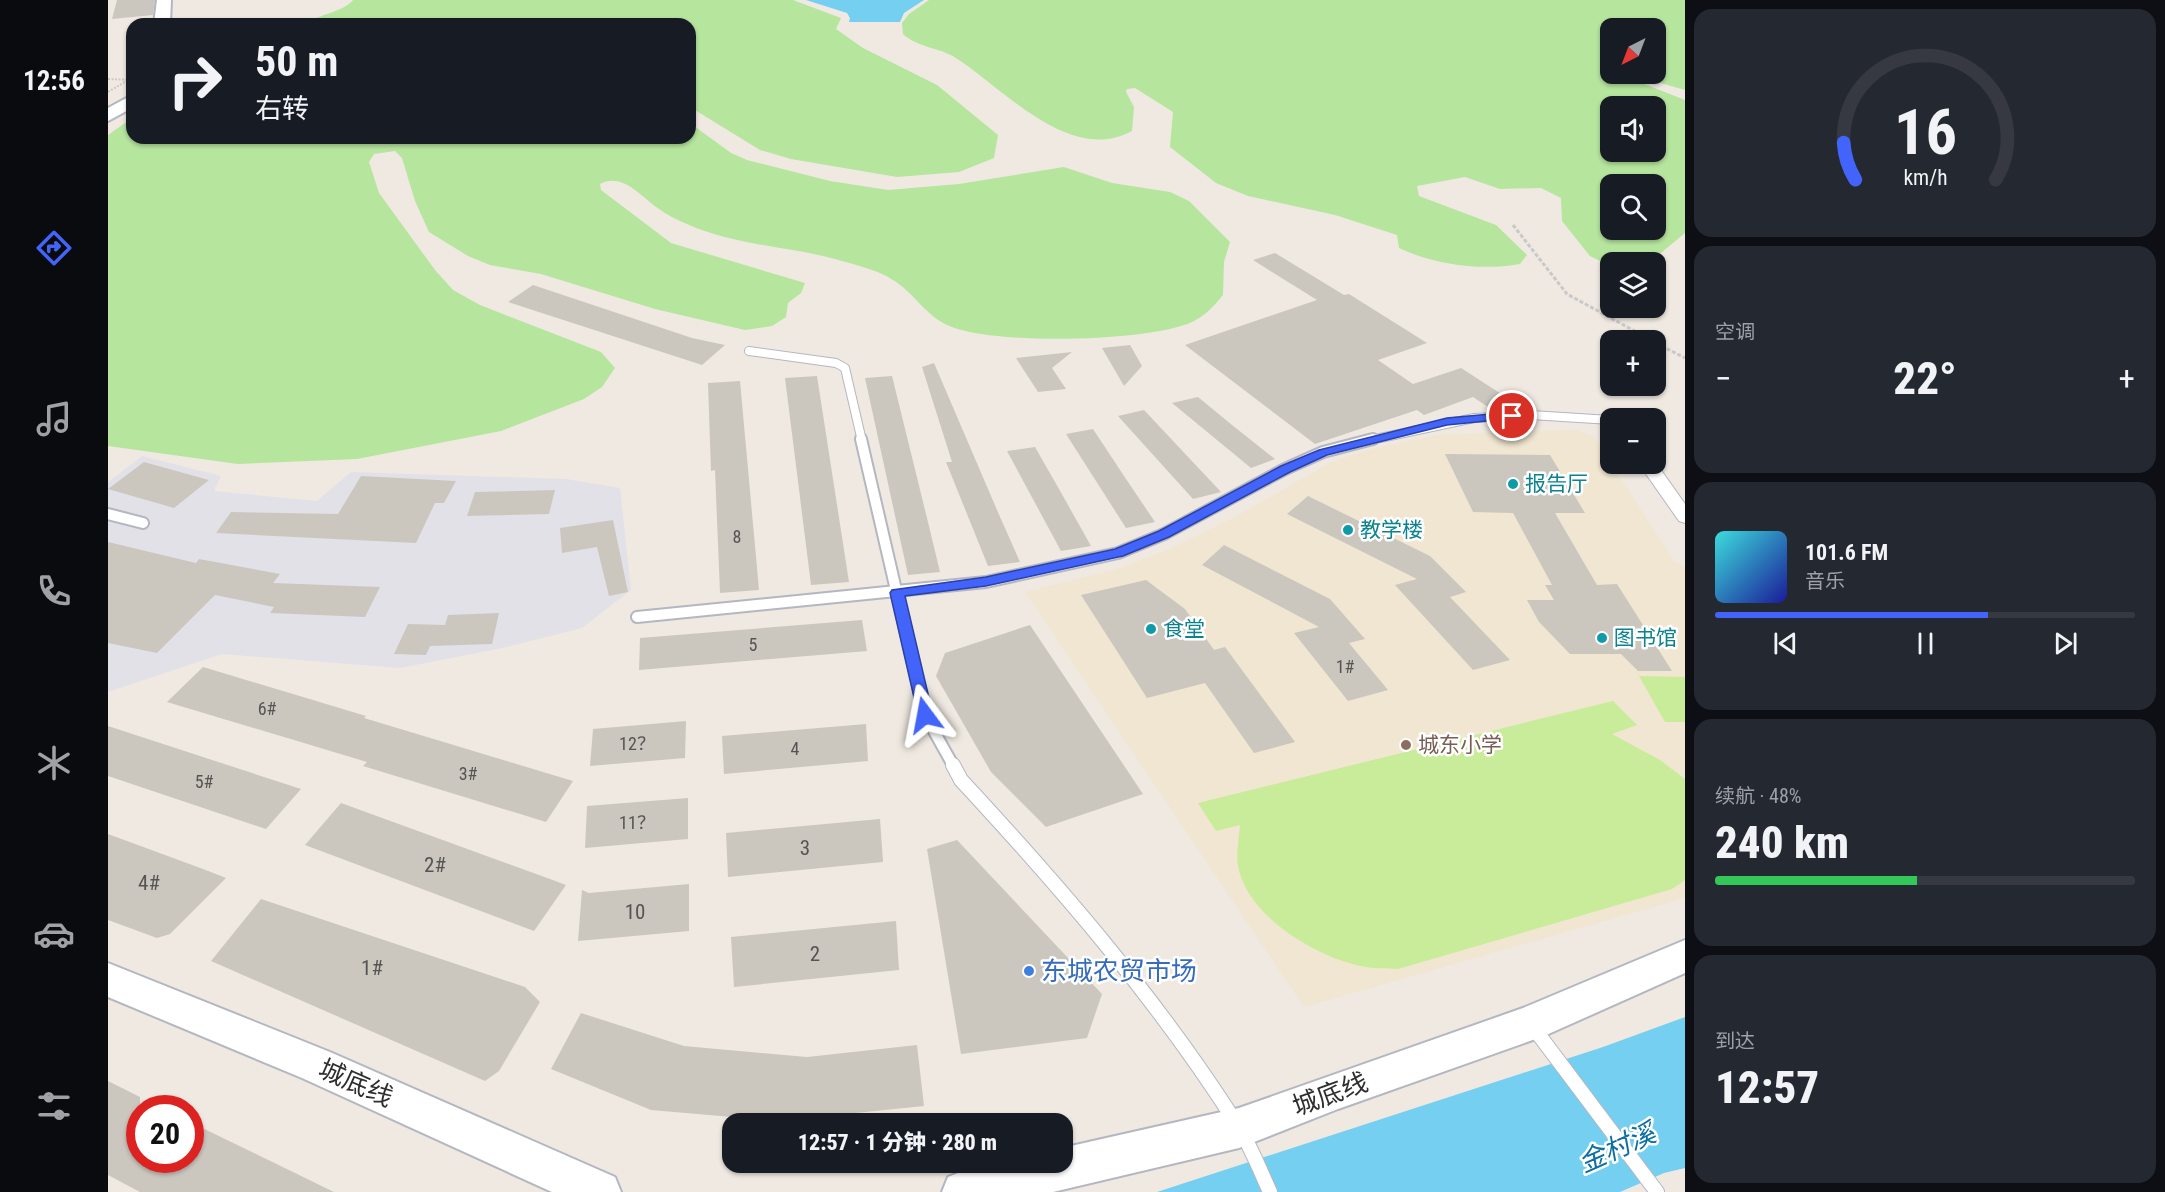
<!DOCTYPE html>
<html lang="zh">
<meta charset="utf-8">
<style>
:root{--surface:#171b24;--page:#242831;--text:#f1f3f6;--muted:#9ea1a6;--line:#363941;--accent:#4264fb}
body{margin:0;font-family:"Roboto Condensed","Noto Sans SC",sans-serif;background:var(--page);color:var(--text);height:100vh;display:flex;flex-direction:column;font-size:22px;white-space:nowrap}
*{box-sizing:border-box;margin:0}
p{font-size:20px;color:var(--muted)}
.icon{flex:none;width:33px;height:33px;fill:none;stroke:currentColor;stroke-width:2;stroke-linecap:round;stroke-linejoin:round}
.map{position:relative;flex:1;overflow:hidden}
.drawer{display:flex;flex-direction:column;gap:9px;padding:9px;background:#0d0f14;width:480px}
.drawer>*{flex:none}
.banner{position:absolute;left:18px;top:18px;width:570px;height:126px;border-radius:18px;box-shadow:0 2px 4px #0004;background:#171b24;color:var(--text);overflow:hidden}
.needle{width:39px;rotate:222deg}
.buttons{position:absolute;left:1492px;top:18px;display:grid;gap:12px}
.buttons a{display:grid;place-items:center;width:66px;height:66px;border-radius:12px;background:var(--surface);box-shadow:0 2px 4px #0004;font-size:30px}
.speed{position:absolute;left:18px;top:1095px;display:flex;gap:12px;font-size:30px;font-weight:700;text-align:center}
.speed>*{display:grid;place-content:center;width:78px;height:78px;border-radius:50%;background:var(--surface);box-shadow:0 2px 4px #0004;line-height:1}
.speed .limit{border:9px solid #d22;background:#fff;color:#111}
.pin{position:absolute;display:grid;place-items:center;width:51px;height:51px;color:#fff;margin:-26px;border:3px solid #fff;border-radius:50%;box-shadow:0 2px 6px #0007}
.me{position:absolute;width:66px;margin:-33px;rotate:347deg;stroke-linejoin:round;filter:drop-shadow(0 0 4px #0008)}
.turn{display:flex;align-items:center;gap:21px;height:126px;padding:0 30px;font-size:27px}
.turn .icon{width:78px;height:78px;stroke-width:2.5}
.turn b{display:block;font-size:42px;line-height:51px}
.big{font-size:45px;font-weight:800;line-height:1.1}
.drawer .tile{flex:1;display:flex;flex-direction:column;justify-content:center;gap:9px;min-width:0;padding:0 21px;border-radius:18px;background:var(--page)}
.drawer .dial{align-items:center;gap:0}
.dial svg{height:156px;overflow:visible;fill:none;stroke:var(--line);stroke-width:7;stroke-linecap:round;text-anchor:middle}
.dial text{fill:var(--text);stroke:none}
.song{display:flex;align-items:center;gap:18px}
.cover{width:72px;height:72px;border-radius:9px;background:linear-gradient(135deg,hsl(180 70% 55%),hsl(240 70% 35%))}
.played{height:6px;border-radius:3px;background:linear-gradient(90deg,var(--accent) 65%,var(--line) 65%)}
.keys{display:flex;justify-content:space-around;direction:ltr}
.heat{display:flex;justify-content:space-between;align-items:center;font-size:33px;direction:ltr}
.charge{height:9px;border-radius:4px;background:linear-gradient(90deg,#34c759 48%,var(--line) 0)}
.trip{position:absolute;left:614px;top:1113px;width:351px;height:60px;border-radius:18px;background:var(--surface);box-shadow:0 2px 4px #0004;font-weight:800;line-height:60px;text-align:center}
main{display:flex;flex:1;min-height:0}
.menu{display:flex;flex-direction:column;width:108px;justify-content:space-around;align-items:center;background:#090b0e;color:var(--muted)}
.menu .icon{width:42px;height:42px}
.menu .on{color:var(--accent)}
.menu b{font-size:27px;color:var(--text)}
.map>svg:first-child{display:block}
.industrial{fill:#e3e1e8}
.education{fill:#f0e6d1}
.green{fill:#b6e59e;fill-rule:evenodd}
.pitch{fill:#c9ec9a}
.water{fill:#75cff0}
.building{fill:#cbc7bf}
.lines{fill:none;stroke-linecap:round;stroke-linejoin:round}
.lane-far2-casing{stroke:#b4b7c1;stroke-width:10}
.lane-far1-casing{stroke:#b4b7c1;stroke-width:14}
.lane-casing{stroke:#b4b7c1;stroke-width:16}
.street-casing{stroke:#b4b7c1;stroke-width:2}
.secondary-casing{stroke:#b4b7c1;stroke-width:4}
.path-far1{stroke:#c9c9c9;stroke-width:2;stroke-dasharray:2 1.5;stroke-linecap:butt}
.path{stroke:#c9c9c9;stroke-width:3;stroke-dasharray:4 2;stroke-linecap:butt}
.lane-far2{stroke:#fff;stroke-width:8}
.lane-far1{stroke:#fff;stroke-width:10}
.lane{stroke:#fff;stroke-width:14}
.street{fill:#fff;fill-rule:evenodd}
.secondary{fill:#fff;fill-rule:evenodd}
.route{fill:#4264fb;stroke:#2b41a3;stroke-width:1.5}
.culture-dot{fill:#0f9aa8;stroke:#fff;stroke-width:2}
.education-dot{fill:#8d6e63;stroke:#fff;stroke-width:2}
.shop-dot{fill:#3f7fe0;stroke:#fff;stroke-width:2}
.labels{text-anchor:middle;stroke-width:5;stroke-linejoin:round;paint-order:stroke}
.number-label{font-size:18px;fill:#555452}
.culture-label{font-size:21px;fill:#0d838f;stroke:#fff;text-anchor:start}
.education-label{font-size:21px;fill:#785e54;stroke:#fff;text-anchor:start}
.near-number-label{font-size:21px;fill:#555452}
.near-shop-label{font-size:26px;fill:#366cbe;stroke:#fff;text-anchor:start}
.near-street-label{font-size:26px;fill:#2e2e2e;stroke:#fff}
.near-water-label{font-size:27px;font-style:italic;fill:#0d6fa3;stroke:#fff}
</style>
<main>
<nav class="menu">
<b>12:56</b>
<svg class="icon on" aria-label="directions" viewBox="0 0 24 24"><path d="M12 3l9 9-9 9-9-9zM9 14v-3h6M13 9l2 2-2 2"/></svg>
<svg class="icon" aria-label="music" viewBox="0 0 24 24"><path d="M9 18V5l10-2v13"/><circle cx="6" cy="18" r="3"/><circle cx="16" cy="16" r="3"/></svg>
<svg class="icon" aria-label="phone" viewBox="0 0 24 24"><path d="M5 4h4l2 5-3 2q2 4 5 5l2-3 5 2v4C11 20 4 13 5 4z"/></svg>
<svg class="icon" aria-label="climate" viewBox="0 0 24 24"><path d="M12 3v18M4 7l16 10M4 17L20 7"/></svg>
<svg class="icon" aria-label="car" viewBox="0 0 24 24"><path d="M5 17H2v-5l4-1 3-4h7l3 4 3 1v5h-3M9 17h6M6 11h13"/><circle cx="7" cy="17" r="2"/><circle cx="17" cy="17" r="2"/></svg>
<svg class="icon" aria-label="filters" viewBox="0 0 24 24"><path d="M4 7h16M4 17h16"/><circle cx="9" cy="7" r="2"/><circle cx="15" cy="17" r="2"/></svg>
</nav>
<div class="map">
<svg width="1577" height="1192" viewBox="0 0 1577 1192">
<rect width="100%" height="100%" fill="#efe9e1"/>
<polygon class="industrial" points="34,456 113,476 106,491 209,501 243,472 458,479 512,488 523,590 474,628 394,648 292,668 114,654 0,692 0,482"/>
<polygon class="education" points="1468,430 1486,437 1566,561 1577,567 1577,898 1196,1007 917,592 1009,569 1060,550 1129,516 1221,463 1259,450 1329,435"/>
<g class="green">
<path d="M245,0H685L733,18L728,29L755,48L829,85L890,135L886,158L851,172L789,177L683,159L652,150L582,107V24H196C210,15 237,11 245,0Z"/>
<path d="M821,0H1577V90L1521,74H1548V28H1503V74H1511L1577,100V233L1542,262H1503V266L1482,256L1454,221L1453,198L1433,188L1392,189L1357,177L1309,186L1311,196L1388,225L1419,255L1412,264C1373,271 1327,265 1291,248L1289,235L1227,215L1140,196L1108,183L1062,147L1065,112L1027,88L1019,89L1018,92L1026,107L1024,131C962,165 896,89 848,58C831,47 810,48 795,34L794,23L801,14ZM1503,106H1548V152H1503ZM1503,184H1548V230H1503Z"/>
<path d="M24,118V138H582V123L623,153L639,160L722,181L780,190L851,184L956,167L1004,183L1062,192L1081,201L1122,242L1116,262L1115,295C1106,306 1097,316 1084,322C1041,342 878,346 837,324C816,313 805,292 785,280C772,271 749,265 734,261C684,246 627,246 579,224C569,220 559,215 551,209C533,197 515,172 492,184L493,190L563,243L697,283L693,293L680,303L678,317L664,326L637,330L547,309L433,274L382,265L360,256L321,232L307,201L294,158L287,151L266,154L261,162L271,193L327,270L345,290L372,305L493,352L507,368L494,387L476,399L393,431L249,459L130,464L0,446V135Z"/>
</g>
<g class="pitch">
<polygon points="1531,676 1577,677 1577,722 1557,722"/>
<path d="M1505,701L1529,725L1504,734L1552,760L1577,779V880L1564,889L1290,969C1280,968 1268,969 1258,967C1211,959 1139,917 1130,866C1128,854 1131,838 1132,825L1108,831L1090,803Z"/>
</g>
<g class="water">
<polygon points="698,0 816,0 796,13 792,22 741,22 742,18 739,13"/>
<polygon points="1577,1017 1577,1168 1556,1173 1512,1192 1049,1192 1495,1047"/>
</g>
<g class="building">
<polygon points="9,0 47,0 45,15 4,19"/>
<polygon points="1167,253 1236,295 1241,294 1319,343 1270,360 1305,384 1353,368 1401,399 1380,407 1365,397 1316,415 1309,410 1207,444 1077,345 1209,300 1145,260"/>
<polygon points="425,285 584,338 617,345 594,365 400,302"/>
<polygon points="1022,345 1034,366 1016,386 994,348"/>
<polygon points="964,352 944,368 958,389 930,392 908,358"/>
<polygon points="826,363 889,510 912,562 880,566 838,462 844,462 814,367"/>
<polygon points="709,376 741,582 703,585 677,378"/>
<polygon points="784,376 819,518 832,572 800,575 757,378"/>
<polygon points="632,381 651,590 612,593 607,470 603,471 600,383"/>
<polygon points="1090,397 1124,425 1167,459 1143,468 1064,403"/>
<polygon points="1036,410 1113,492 1085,499 1010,416"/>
<polygon points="985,429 1016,476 1047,522 1018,528 958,434"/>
<polygon points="927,447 955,496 983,546 953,551 899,451"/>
<polygon points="1337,454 1442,455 1477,513 1447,513 1489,585 1509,584 1564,671 1530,671 1513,654 1462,654 1431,622 1419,600 1446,600 1437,585 1444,585 1405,513 1365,512"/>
<polygon points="36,462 101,480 66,508 0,489"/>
<polygon points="253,476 348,481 336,503 327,503 308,543 108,533 123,512 230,514"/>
<polygon points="447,490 441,514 359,516 367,492"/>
<polygon points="1200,496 1322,556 1358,592 1342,597 1402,660 1365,670 1287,585 1309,579 1179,514"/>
<polygon points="505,520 520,592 501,596 489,547 454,553 452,528"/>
<polygon points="0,542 88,563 91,559 172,574 165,583 272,587 257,617 162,613 166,607 107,595 49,653 0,643"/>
<polygon points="1116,545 1222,599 1257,639 1241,643 1280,690 1240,701 1186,633 1211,627 1094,565"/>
<polygon points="1038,580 1077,609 1106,650 1117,647 1187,742 1146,753 1097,683 1039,698 973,595"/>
<polygon points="391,613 384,644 322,646 318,655 286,654 300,624 337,625 340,615"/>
<polygon points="754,620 759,651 531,670 532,638"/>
<polygon points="922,625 1035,794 938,827 883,772 828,676 837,653"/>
<polygon points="95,667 258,716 256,718 465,781 438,822 255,766 259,762 59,702"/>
<polygon points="578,721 577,758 482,766 485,729"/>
<polygon points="758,724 760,761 616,774 614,736"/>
<polygon points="0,726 193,789 158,829 0,776"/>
<polygon points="580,798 580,839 477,848 479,806"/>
<polygon points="233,803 442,879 458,885 426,931 197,845"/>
<polygon points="772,819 775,862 620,877 618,833"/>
<polygon points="0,834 95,869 118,878 62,934 49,938 0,920"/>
<polygon points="849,840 994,994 979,1038 853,1054 819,849"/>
<polygon points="581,884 581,931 470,941 474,890 481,893"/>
<polygon points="153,899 417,987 432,1002 391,1071 377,1081 103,961"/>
<polygon points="788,921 791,970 626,987 623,937"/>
<polygon points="473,1013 576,1046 699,1057 809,1045 816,1106 669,1121 543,1110 443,1069"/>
<polygon points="0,1081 32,1097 32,1160 82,1160 82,1122 226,1192 32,1192 0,1175"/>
</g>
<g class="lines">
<g class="lane-far2-casing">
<g id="lane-far2">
<polyline points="641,351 728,363 737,368 754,441"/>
<polyline points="1258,441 1366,418 1423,415 1503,420"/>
</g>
</g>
<g class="lane-far1-casing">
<g id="lane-far1">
<polyline points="753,439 817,715 846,767"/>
<polyline points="0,514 35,523"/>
<polyline points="529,617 878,582 1010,553 1056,534 1177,469 1215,452 1265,439"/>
</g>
</g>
<g class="lane-casing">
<g id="lane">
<path d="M845,765L853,780C954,889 1050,1000 1130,1126C1143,1147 1152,1170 1162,1192"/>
<polyline points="1425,1027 1549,1192"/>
</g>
</g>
<g class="street-casing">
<polygon id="street" points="1548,463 1577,504 1577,523 1571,521 1531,464"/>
</g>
<g class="secondary-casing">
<g id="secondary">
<polygon points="49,0 63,0 62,24 46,24"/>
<polygon points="24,95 24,108 0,121 0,108"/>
<path d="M1577,940V973L1436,1036L1230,1109L1131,1148L945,1192H834L840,1177C877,1161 914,1162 954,1162V1148L1131,1108L1415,1008Z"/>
<polygon points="0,963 222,1052 507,1177 513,1192 444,1192 194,1078 0,997"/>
</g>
</g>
<g class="path-far1">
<polyline points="0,79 24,80"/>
<polyline points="0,92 20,80"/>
</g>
<g class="path">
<polyline points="1405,225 1459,294 1543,340"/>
<polyline points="1548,343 1577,358"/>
</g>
<use href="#lane-far2" class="lane-far2"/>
<use href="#lane-far1" class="lane-far1"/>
<use href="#lane" class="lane"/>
<use href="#street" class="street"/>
<use href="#secondary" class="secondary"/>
</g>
<polygon class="route" points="1404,412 1408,413 1408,418 1339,425 1219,455 1182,472 1061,537 1015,556 878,586 797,596 825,715 817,721 810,715 782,593 784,590 878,577 1007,549 1051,531 1173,466 1211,450 1339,418"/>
<g class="culture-dot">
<circle cx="1405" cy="484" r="6"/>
<circle cx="1240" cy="530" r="6"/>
<circle cx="1043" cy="629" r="6"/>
<circle cx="1494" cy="638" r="6"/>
</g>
<circle class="education-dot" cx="1298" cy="745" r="6"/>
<circle class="shop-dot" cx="921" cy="971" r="6"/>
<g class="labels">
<g class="number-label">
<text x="629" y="543">8</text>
<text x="645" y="651">5</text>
<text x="1237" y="673">1#</text>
<text x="159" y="715">6#</text>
<text x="529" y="750">12？</text>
<text x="687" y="755">4</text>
<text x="360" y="780">3#</text>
<text x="96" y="788">5#</text>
<text x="529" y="829">11？</text>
</g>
<g class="culture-label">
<text x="1417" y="491">报告厅</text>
<text x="1252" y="537">教学楼</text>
<text x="1055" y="636">食堂</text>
<text x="1506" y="645">图书馆</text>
</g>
<g class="education-label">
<text x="1310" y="752">城东小学</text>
</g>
<g class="near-number-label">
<text x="697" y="855">3</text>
<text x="327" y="872">2#</text>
<text x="41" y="890">4#</text>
<text x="527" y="919">10</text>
<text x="707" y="961">2</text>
<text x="264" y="975">1#</text>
</g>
<g class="near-shop-label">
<text x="933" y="980">东城农贸市场</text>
</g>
<g class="near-street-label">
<text transform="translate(248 1083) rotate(24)" y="9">城底线</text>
<text transform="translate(1222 1094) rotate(-20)" y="9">城底线</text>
</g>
<g class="near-water-label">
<text transform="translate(1509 1148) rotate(-24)" y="9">金村溪</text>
</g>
</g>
</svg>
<div class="buttons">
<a><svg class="needle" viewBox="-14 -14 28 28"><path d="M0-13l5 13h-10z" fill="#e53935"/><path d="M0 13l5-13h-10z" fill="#9ea1a6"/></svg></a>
<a><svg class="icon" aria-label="sound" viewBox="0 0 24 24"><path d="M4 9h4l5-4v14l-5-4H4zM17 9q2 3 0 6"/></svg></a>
<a><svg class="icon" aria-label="search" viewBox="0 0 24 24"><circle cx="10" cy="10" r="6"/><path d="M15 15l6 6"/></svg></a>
<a><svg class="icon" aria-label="layers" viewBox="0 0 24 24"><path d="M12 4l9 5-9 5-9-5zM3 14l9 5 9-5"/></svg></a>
<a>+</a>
<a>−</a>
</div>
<div class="speed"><div class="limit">20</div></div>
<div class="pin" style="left:1404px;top:416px;background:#d93025"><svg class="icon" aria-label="arrive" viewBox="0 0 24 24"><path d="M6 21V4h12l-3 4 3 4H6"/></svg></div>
<svg class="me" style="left:817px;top:715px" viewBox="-20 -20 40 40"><path d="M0-17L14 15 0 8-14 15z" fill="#4264fb" stroke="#fff" stroke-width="4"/></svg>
<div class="trip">12:57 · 1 分钟 · 280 m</div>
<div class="banner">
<div class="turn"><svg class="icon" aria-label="right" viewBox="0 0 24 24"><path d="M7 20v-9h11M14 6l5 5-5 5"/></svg><div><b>50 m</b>右转</div></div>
</div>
</div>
<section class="drawer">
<div class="tile dial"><svg viewBox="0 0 100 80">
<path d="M14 69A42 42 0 1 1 86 69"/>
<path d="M14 69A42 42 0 0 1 8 50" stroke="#4264fb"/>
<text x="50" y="56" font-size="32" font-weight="700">16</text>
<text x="50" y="72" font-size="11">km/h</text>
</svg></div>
<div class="tile"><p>空调</p>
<div class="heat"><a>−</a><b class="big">22°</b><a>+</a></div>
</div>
<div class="tile">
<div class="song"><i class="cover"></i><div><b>101.6 FM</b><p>音乐</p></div></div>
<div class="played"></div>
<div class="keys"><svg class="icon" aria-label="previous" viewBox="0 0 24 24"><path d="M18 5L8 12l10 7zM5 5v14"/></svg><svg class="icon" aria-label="pause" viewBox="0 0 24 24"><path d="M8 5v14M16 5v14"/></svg><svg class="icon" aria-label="next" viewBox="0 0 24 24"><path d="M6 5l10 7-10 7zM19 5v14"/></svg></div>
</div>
<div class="tile"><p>续航 · 48%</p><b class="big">240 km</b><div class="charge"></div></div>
<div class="tile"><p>到达</p><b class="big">12:57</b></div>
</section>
</main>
